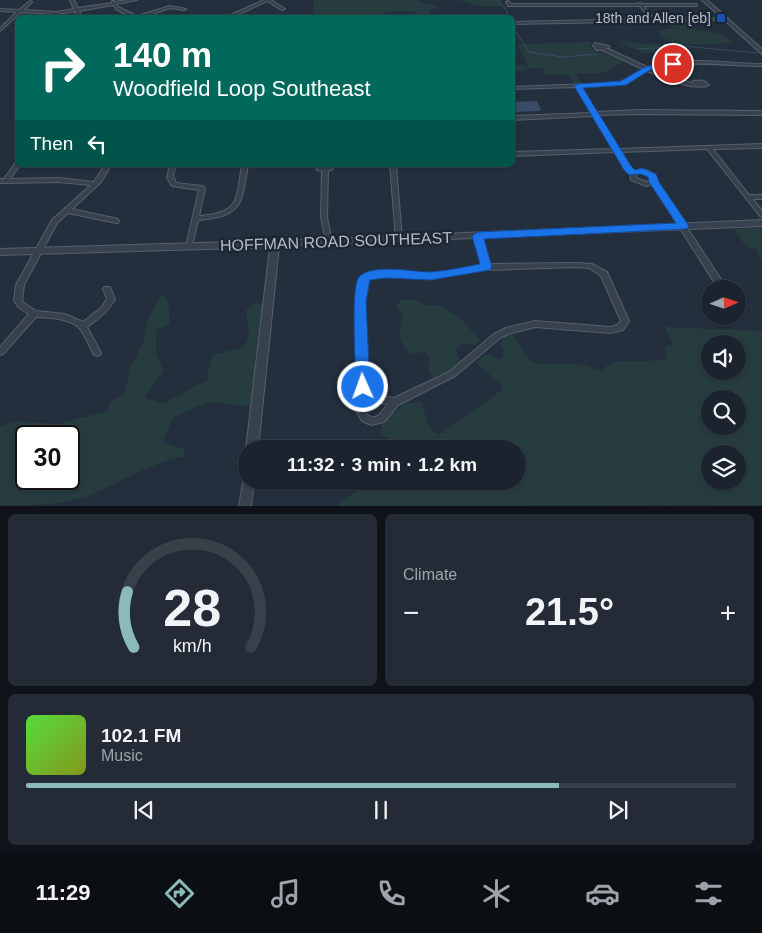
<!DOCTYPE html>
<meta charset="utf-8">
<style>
:root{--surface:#1b232e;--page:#242b36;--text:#f1f3f6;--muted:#a0a4aa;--line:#39404a;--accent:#8bbbb9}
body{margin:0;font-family:Arial,sans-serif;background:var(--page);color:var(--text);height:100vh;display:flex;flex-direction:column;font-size:19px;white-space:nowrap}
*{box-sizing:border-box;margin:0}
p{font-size:16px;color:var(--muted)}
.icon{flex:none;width:28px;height:28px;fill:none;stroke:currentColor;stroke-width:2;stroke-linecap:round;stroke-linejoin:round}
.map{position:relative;height:506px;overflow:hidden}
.panel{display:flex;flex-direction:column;gap:8px;padding:8px;background:#0f1319;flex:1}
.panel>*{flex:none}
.guide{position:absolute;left:15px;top:15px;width:500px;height:152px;border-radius:8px;box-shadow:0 1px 4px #0004,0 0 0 1px var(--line);background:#00695c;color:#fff;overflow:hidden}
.needle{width:32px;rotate:87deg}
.controls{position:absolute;left:701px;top:280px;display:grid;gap:10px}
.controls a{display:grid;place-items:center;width:45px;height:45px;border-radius:50%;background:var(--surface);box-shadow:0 1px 4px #0004,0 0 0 1px var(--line);font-size:25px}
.speed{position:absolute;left:15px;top:425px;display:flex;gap:10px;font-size:25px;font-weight:700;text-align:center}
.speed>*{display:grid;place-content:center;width:65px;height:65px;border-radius:50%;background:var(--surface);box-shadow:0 1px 4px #0004,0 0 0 1px var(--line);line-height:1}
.speed .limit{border:2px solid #111;border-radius:8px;background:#fff;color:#111}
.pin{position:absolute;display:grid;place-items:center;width:42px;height:42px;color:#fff;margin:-21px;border:2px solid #fff;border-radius:50%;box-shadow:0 1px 5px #0007}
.me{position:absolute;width:55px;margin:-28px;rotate:358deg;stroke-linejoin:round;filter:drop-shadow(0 0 4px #0008)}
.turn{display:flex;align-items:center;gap:18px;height:105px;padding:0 15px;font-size:22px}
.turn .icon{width:65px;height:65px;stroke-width:2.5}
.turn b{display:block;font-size:35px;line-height:42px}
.then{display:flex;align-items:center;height:48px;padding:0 15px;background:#0003;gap:10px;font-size:19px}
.big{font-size:38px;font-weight:700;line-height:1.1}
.panel .card{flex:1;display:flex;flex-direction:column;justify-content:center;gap:8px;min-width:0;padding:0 18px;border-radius:8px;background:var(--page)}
.panel .dial{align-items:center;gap:0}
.dial svg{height:130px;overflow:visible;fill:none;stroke:var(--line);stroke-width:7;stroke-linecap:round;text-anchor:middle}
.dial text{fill:var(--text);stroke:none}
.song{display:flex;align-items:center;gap:15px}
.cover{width:60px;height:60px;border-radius:8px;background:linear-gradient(135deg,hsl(110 70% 55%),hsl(70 70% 35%))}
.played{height:5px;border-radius:2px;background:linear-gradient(90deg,var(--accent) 75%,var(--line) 75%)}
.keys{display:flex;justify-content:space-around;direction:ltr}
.heat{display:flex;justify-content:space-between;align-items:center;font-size:28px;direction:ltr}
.panel .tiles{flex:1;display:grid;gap:8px;grid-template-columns:1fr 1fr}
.card:last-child{grid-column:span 2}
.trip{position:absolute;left:238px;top:440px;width:288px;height:50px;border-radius:25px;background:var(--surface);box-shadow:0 1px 4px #0004,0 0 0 1px var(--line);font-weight:700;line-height:50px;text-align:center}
.tabs{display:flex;height:80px;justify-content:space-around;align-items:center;background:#0b0e12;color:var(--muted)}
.tabs .icon{width:35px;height:35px}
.tabs .current{color:var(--accent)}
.tabs b{font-size:22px;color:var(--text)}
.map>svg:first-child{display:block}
.green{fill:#263c3f;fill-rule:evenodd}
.water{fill:#394c67}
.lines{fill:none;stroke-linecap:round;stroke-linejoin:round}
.stream{stroke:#394c67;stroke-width:1}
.minor-casing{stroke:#565f6c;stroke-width:2}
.tertiary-casing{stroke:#565f6c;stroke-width:2}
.minor{fill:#38414e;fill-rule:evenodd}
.tertiary{fill:#38414e;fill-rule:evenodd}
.route{fill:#1a73e8;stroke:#114b97}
.transit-dot{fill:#1a4fb4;stroke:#1d2633;stroke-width:2}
.labels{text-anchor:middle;stroke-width:5;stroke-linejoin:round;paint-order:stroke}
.far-poi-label{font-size:14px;fill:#b4bcc9;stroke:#1d2633;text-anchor:end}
.street-label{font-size:16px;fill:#b4bcc9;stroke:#1d2633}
</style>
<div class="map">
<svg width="762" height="506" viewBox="0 0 762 506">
<rect width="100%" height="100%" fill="#242f3e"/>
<g class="green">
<path d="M314,0H418V2L431,4L439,7L430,10V15L418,16L416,12C403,10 389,11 376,15V17H312Z"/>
<polygon points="458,0 503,0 501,6 477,6"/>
<path d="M690,21L696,30L719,33L734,43L679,45L680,48L692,51C664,57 642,55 618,41L647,44L673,43L659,35V30L672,28L669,22Z"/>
<polygon points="592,42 590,45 592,49 624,61 603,73 576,74 581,83 574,83 569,74 546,75 542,68 529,68 513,73 513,65 528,66 517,44"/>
<polygon points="759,228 762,232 762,263 757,250 746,247 734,229"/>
<path d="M162,294L168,300L170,323L156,330V354L164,371L144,397L163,404L209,379L208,369L213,355L244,347L249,337L246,310L257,303L268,304L257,407L209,402L173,417L163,442L185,449L183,457C148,463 120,484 87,496C58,506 30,505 0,505V426L17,421L57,424L108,411L110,402L125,394L130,368L143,343L147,321ZM26,436H69V479H26Z"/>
<path d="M401,300H416L424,305L441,306L460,318L480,340L475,345L464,343L456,349L460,362L447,374L432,377L429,369V357L424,352L412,354C398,343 398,331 403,315L396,305Z"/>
<path d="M664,327L762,331V505L337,506L369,481H516V449H388L387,445L391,441L387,437L379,436L386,411L396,412L403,404L421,402L430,428L439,435L502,390L500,383L475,363L485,354L502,359L504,349L500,345L505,335L513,334C533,374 537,362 575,364C584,364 593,368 601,370L613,362L666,360L665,347L674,345ZM710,344H738V371H710ZM710,399H738V426H710ZM710,454H738V481H710Z"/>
</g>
<polygon class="water" points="537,101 541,110 539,111 513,112 513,102"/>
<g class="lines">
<g class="stream">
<polyline points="496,0 504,7 510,18"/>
<polyline points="512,26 529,52 563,57 597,54"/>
<polyline points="639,49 682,46 757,53"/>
</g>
<g class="minor-casing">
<g id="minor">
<polygon points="70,0 74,0 78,8 112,3 112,1 113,1 115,2 128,0 137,0 116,4 118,7 137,16 170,6 186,9 184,10 170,8 141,18 133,18 116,9 113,5 79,11 80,13 79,18 75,18 76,13 75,11 57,14 21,12 0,31 0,28 17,12 0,11 0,9 19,10 30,1 32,2 24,10 57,12 74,9"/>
<polygon points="264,0 271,0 285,9 282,10 267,1 231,18 224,18"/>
<polygon points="508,1 511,4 638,4 640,3 642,4 697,4 697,6 644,6 654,19 725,18 727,19 725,20 512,24 512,22 650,19 640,6 508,6 506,2"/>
<path d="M595,43L609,46V48H606L647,67C679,55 727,64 762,64V66C730,66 681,59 651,69L689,82L693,83V81C700,80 705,80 709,85C694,92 663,77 647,71L630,81L618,85L581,87L596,112L639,110L762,111V115L639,114L598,115L618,149L762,144V148L713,149L749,195H762V199H753L762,211V217L760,216L707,149L620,152L629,167L634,171C644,168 654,170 658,181L657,182L722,281L723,283L722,285H716L652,184L647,186L631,180L630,174L625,169L615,152L512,156V152L613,149L593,116L512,120V116L591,113L576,87L512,89V87L618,83L626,79L643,69L602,50H597L593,46ZM642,173L648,175L652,180L647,182L636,178V174Z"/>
<path d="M18,161V165H20L10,179L58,178L94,182L105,165H111L101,182L72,209L118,219L119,221L118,223H116L68,213L57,223L24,285L22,300L24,303L36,311L65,314L83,322L101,308L107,299L103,289L104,287H110L115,299C107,313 100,317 87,327L101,353L100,355L97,356L94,355C90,347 86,338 81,330C73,318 49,318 36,317L3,354L0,355V347L29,314L18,307L14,300L16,285L52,220L91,185L58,182L0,183V179H4L16,162Z"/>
<path d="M170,165H176L173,175L176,183L202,186L205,188L199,216C240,213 236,200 242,165H248C241,205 243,216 198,220L192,246L189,248L186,246L199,190L172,186L167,178Z"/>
<polygon points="316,165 322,165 322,168 328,167 328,165 334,165 333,169 328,171 327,217 332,242 329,244 326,242 321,217 322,171 317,170"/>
<polygon points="390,165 396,165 402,239 399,241 396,239"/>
<path d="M476,234H478L481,236L489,264L576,263L592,264L607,272L629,321L623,330L611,333L535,327L508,334L500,338L455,376L398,405L384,422L371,425L362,421L356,411V401L361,392L359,387L356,302L359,278C378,263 409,275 432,273C448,272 465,268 482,265L475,236ZM576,267L589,268L601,276L621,321L617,325L611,327L535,321L506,328L494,334L449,372L394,398L375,395L369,390L367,387L364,302L366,281L369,278L378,276L431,279L486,270ZM367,398L373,402L388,404C385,407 382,412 379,415C368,423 360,408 367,398Z"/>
</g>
</g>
<g class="tertiary-casing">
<g id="tertiary">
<polygon points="702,0 707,0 762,49 762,54"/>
<polygon points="762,220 762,226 279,246 258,449 246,449 270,247 0,255 0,249 329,239"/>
<polygon points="246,476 246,481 254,481 251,506 239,506 244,477"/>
</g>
</g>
<use href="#minor" class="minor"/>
<use href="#tertiary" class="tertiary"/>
</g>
<path class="route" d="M673,61L675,62V65L650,70L626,85L583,88L631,166L635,170L642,168L656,174L659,182L689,226L687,229L484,239L492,267L490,270L431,280L386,278L370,280L366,302L370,387L368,392L363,393L358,392L356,387C356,369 350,287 359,277C371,263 414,272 430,272C447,271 464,267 480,264L472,236L478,232L676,223L649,182L648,177L641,174L629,175L624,170L574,86L578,84L621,81L645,67Z"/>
<rect class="transit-dot" x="716" y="13" width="10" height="10" rx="2.5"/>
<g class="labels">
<g class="far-poi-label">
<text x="711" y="23">18th and Allen [eb]</text>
</g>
<g class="street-label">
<text transform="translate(336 241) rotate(-2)" y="6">HOFFMAN ROAD SOUTHEAST</text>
</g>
</g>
</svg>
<div class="controls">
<a><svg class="needle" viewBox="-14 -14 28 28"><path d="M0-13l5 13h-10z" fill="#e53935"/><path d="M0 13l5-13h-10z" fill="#a0a4aa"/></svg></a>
<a><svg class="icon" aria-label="sound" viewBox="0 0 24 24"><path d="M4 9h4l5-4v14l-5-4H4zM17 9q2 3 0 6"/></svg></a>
<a><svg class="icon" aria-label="search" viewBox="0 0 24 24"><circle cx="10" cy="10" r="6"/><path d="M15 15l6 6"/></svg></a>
<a><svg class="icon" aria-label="layers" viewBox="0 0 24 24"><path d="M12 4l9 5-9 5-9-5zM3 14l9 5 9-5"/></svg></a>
</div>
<div class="speed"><div class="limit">30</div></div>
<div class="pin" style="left:673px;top:64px;background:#d93025"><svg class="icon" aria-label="arrive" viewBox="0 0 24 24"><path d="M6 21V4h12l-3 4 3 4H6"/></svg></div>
<svg class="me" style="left:363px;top:387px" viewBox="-20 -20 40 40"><circle r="17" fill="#1a73e8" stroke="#fff" stroke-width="3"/><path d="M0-11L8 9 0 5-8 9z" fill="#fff"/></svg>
<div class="trip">11:32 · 3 min · 1.2 km</div>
<div class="guide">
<div class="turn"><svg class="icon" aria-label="right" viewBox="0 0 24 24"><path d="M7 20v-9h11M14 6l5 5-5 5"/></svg><div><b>140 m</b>Woodfield Loop Southeast</div></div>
<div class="then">Then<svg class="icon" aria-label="left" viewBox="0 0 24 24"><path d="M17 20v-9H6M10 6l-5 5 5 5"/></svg></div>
</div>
</div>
<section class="panel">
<div class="tiles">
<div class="card dial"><svg viewBox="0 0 100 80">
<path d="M14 69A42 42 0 1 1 86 69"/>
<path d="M14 69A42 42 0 0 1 10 35" stroke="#8bbbb9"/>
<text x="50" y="56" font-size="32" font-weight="700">28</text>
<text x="50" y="72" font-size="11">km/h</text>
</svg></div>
<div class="card"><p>Climate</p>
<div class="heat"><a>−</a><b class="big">21.5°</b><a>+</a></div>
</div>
<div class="card">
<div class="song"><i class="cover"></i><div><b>102.1 FM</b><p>Music</p></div></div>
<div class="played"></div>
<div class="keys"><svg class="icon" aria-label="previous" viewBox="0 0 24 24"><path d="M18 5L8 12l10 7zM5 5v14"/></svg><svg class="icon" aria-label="pause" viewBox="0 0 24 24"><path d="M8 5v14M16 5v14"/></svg><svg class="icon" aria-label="next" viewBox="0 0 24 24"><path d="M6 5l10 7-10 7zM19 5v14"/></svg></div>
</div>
</div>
</section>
<nav class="tabs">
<b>11:29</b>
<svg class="icon current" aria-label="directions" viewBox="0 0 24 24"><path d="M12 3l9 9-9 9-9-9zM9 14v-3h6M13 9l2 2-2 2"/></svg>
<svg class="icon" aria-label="music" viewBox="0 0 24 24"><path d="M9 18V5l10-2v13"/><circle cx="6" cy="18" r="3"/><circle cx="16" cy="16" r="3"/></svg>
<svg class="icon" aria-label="phone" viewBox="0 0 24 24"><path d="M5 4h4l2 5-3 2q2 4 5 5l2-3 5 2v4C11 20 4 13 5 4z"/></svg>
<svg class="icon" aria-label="climate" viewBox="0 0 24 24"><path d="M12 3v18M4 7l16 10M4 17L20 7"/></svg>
<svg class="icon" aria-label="car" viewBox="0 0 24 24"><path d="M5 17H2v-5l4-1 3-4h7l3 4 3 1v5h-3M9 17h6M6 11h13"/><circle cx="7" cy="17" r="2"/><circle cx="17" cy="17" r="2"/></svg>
<svg class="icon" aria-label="filters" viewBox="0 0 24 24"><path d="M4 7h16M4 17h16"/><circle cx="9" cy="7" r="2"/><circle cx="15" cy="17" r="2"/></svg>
</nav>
